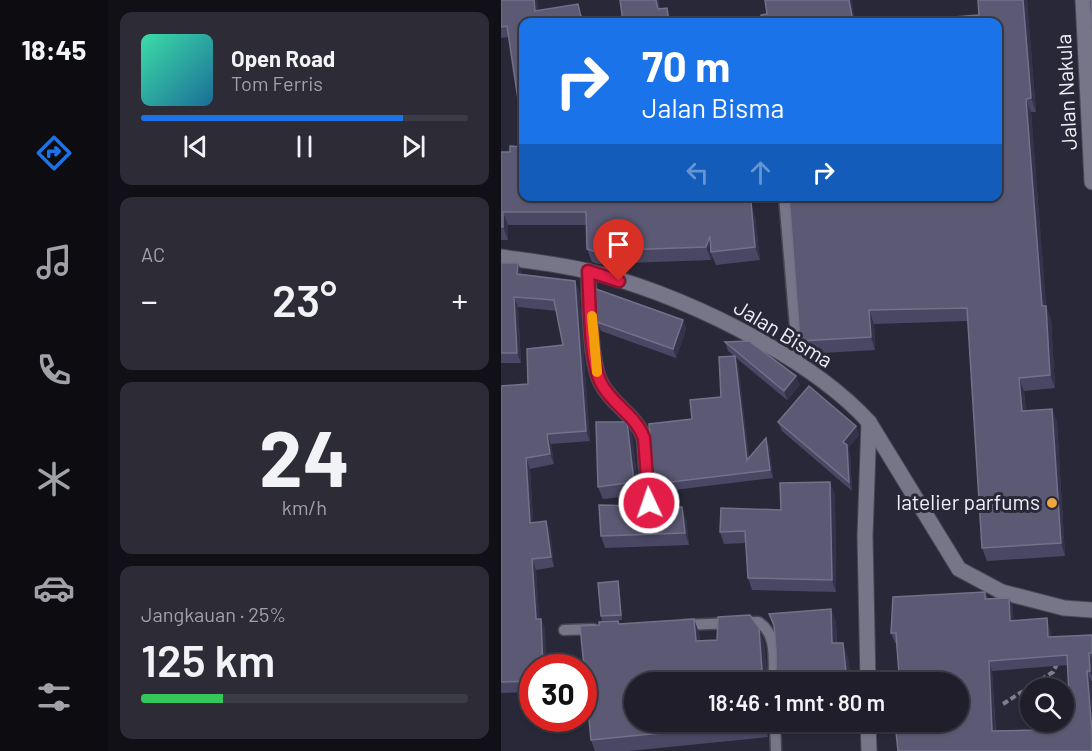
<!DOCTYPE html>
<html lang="id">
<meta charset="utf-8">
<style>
:root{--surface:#1f1e2a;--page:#2c2b36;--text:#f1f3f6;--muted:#a1a2a8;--line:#3c3c47;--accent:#1a73e8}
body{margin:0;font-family:Barlow,sans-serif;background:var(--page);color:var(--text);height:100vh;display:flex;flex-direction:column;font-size:22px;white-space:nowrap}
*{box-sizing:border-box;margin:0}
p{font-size:20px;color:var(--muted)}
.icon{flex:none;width:33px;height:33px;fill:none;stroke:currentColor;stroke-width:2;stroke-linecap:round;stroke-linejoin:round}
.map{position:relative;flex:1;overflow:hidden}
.sheet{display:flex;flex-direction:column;gap:12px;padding:12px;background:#111017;width:393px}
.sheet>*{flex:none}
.hud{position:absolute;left:18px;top:18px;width:483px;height:183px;border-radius:12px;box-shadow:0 2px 4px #0004,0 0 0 2px var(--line);background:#1a73e8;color:#fff;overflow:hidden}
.fabs{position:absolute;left:519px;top:678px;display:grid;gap:12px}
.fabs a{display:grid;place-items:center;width:54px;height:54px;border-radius:50%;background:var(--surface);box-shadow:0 2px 4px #0004,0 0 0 2px var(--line);font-size:30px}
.speed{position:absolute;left:18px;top:654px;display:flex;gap:12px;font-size:30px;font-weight:700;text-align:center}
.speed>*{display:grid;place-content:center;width:78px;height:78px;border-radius:50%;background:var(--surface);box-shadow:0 2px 4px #0004,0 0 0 2px var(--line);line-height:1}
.speed .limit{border:9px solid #d22;background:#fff;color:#111}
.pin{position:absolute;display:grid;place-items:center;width:51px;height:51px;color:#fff;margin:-62px -26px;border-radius:50% 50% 50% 0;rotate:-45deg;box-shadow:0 0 6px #0007}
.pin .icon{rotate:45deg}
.me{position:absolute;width:66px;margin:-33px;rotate:357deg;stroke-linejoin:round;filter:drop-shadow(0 0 4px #0008)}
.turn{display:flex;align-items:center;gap:21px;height:126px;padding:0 24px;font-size:27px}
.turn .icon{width:78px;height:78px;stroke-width:2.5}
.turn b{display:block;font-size:42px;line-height:51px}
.lanes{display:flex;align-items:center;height:57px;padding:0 24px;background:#0003;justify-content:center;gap:30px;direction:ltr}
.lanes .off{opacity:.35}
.big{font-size:45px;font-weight:600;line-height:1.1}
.sheet .tile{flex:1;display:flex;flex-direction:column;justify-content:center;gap:9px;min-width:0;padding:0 21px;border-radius:12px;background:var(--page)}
.sheet .dial{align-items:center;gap:0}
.dial b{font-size:78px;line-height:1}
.song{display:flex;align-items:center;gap:18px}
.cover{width:72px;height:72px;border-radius:9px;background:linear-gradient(135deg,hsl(160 70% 55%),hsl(200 70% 35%))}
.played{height:6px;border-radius:3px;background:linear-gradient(90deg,var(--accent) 80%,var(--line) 80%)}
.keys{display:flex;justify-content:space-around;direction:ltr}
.heat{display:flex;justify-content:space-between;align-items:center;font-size:33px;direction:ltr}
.charge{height:9px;border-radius:4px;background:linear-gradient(90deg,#34c759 25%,var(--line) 0)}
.trip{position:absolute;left:123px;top:672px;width:345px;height:60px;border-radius:30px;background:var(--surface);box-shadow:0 2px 4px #0004,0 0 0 2px var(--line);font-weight:600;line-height:60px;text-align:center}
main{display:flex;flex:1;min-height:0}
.tabs{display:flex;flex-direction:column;width:108px;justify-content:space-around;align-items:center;background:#0c0c11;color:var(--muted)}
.tabs .icon{width:42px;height:42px}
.tabs .current{color:var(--accent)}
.tabs b{font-size:27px;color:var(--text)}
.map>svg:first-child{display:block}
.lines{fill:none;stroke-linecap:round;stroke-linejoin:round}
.lane-casing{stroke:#474754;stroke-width:13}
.street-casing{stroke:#474754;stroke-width:17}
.secondary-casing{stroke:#474754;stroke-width:17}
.path{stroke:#7f7e8c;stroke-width:4;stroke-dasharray:6 3;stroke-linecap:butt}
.lane{stroke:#767688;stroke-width:10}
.street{stroke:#767688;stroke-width:15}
.secondary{stroke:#767688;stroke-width:15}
.wall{fill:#494763;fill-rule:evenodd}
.shaded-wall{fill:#34334b}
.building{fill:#5b5974;stroke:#727189;stroke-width:1.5;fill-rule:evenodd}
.route-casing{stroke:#92132f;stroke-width:15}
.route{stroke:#e11d48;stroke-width:10}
.slow{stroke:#f59e0b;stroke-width:10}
.poi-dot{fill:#efa73d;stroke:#292838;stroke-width:2}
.labels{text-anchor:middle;stroke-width:6;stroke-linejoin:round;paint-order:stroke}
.street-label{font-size:21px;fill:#f0f0fb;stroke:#292838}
.poi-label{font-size:21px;fill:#f0f0fb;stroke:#292838;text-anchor:end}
</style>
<main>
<nav class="tabs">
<b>18:45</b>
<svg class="icon current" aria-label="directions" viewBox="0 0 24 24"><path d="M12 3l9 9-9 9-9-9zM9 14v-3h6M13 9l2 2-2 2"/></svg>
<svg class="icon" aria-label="music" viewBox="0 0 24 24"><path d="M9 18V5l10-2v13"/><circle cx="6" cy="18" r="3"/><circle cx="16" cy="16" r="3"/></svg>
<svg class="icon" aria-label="phone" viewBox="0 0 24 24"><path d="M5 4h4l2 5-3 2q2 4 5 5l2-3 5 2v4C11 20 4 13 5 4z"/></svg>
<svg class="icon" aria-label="climate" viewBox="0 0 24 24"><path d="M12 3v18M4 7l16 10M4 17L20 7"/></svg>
<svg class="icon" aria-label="car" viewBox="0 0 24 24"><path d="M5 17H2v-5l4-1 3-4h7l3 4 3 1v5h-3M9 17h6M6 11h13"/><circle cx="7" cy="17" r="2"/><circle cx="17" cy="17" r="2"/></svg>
<svg class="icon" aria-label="filters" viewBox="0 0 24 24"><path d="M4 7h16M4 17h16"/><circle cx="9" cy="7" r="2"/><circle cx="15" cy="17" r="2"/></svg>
</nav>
<section class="sheet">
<div class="tile">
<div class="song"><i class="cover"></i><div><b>Open Road</b><p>Tom Ferris</p></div></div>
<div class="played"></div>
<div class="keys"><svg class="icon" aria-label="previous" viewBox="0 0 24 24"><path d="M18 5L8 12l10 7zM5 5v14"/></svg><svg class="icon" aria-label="pause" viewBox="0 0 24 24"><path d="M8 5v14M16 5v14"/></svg><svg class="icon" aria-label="next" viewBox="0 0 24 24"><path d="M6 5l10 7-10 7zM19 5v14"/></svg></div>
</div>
<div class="tile"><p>AC</p>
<div class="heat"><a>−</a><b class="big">23°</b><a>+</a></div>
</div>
<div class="tile dial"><b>24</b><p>km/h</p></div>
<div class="tile"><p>Jangkauan · 25%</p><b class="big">125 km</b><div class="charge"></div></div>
</section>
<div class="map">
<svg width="591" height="751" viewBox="0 0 591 751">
<rect width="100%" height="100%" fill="#292838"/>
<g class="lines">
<g class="lane-casing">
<g id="lane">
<polyline points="283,196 297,363"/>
<path d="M183,625L257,622C277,633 272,662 273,682"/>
<polyline points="63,630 92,629"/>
<polyline points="274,722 275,751"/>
</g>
</g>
<g class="street-casing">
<g id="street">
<path d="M0,257C28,261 57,264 86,271C174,291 307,355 368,422L458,569L501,592L563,608L591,610"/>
<path d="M87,271C89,299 88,360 100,383C111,405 135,415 143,438L148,503"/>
<polyline points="367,682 364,536 368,422"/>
<polyline points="367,722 368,751"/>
</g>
</g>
<g class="secondary-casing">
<polyline id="secondary" points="582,0 591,182"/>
</g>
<polyline class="path" points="502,704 552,672 557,662"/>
<use href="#lane" class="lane"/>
<use href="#street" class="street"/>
<use href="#secondary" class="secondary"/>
</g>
<g class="wall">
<polygon points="0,0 36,0 37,10 81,15 83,22 22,22 22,117 18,106 8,37 0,38"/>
<polygon points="526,0 535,112 530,112 545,306 550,319 554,388 523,391 525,411 551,409 556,422 564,556 486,561 481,548 467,321 373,324 374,350 304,354 299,341 478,15"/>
<polygon points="0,152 9,152 22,196 247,196 247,203 254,216 259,260 215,265 211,256 210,260 97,264 91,262 86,249 85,225 7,225 7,240 0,240"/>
<polygon points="0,263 21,273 21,274 74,281 78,291 89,441 50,444 53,464 29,469 32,522 49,531 53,567 35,570 38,619 40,619 44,629 45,668 32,668 32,692 0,693 0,386 27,384 62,345 56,311 17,307 20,363 0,363"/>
<polygon points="182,320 185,329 175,358 100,331 96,322"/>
<polygon points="224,342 299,385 286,400 234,357 237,364 248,458 268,446 272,478 157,492 154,484 220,397 233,356 227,351"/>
<polygon points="126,422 131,435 138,495 102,499 97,487"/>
<polygon points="277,422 355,426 358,435 347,448 349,454 351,491 281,431"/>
<polygon points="334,494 335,592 251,590 247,578 245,543 223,544 219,532 280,510"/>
<polygon points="185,519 188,545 104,548 100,536"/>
<polygon points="117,581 118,585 121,620 101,621 100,616"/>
<path d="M484,592L487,599L508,598L512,608V621L549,628L550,637L591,635V681H590L591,698V751H397L458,722L398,674L395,643H394L390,633ZM567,665L568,695L536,730L495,731L491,671Z"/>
<polygon points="330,609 335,623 336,643 347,657 350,682 134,682 266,722 267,737 128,751 94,751 90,740 98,625 117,621 118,624 193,619 198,633 199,641 216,640 258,628 263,643 266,674 269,675 275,671 275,652 273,628 268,614"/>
</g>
<g class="shaded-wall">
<polygon points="33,0 36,0 38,22 34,11"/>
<polygon points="155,0 158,0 161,22 157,9"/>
<polygon points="348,0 351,0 354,22 352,22"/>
<polygon points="522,0 526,0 535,112 530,98"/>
<polygon points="166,8 171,22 168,22"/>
<polygon points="525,99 530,112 546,316 545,306 550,319 554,388 549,375 541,306"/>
<polygon points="243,196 247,196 248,216 244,203"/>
<polygon points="250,202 254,216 259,260 254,247"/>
<polygon points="2,212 7,225 7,240 2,227"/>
<polygon points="209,236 210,252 211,256 210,260 205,247"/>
<polygon points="17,263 21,273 20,284 16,274"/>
<polygon points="74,281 78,291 89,441 85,431"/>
<polygon points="13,297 17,307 20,363 16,353"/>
<polygon points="368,310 373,324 374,350 370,337"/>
<polygon points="182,320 185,329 175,358 172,349"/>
<polygon points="234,356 237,364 249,468 246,460"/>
<polygon points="295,376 299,385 286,400 283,391"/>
<polygon points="518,378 523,391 526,424 521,411"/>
<polygon points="551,409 556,422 564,556 560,543"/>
<polygon points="126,422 131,435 138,495 133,482"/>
<polygon points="355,426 358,435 347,448 349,454 351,491 348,482 342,442"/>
<polygon points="46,434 50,444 53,464 49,454"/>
<polygon points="265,438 268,446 272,478 269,470"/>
<polygon points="25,458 29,469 33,533 29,523"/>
<polygon points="329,482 334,494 335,592 331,580"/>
<polygon points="181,507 185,519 188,545 184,533"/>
<polygon points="45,521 49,531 53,567 50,557"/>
<polygon points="31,559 35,570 39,629 35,619"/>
<polygon points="508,598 512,608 513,631 509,621"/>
<polygon points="330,609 335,623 336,658 331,643"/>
<polygon points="546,618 549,628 551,647 547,637"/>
<polygon points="40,619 44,629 45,668 42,668"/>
<polygon points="193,619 198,633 200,655 195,641"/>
<polygon points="258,628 263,643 266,682 261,671"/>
<polygon points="342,643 347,657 350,682 346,682"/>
<polygon points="588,653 591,660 591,676 589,671"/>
<polygon points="488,661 491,671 495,741 491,731"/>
<polygon points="586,671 590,681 591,698 591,732"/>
<polygon points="262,722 266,722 267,737 262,723"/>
</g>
<g class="building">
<polygon points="0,0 33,0 34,11 77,4 81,22 22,22 22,106 18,106 6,26 0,27"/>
<polygon points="119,0 155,0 157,9 166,8 168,22 122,22"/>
<polygon points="264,0 348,0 352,22 261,22 260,15 266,14"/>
<polygon points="477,0 522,0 530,98 525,99 541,306 545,306 549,375 518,378 521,411 551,409 560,543 481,548 466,308 368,310 370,337 299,341 288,196 496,196 496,22 389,22 478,15"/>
<polygon points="588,0 591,0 591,27"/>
<polygon points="9,146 22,147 22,196 243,196 244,203 250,202 254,247 210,252 209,236 205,247 92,251 86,249 85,212 2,212 2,227 0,227 0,152 9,152"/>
<polygon points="0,263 17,263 16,274 74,281 85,431 46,434 49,454 25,458 29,523 45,521 50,557 31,559 35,619 40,619 42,668 32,668 32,681 0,682 0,386 27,384 26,349 62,345 53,300 13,297 16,353 0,353"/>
<polygon points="95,289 182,320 172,349 96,322"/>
<polygon points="248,341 295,376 283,391 224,342"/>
<polygon points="234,356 246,460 265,438 269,470 154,484 148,424 191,419 189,400 220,397 218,357"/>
<polygon points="308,386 355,426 342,442 346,445 348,482 277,422"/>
<polygon points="95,422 126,422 133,482 97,487"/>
<polygon points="329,482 331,580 247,578 244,531 219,532 220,508 280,510 279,483"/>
<polygon points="98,505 181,507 184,533 100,536"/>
<polygon points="117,581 120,615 100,616 97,583"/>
<path d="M484,592V599L508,598L509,621L546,618L547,637L591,635V653H588L589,671H586L591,732V751H397L394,722H458V682H393L392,675L398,674L395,633H390L392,597ZM566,655L568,695L562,696V722H535L536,730L491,731L488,661Z"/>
<polygon points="330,609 331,643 342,643 346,682 134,682 134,722 262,722 262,723 90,740 79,626 98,625 98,622 117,621 118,624 193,619 195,641 216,640 217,617 249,615 258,628 261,671 269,675 275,671 275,652 273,625 268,614"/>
</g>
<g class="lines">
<g class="route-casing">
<path id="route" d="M118,281L87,271C89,299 88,360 100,383C111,405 135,415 143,438L148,503"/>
</g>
<use href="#route" class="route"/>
<polyline class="slow" points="91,316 96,372"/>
</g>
<circle class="poi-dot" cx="551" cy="503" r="6"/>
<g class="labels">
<g class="street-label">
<text transform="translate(566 92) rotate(-93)" y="7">Jalan Nakula</text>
<text transform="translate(282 334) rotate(31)" y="7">Jalan Bisma</text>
</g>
<g class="poi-label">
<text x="539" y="510">latelier parfums</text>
</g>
</g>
</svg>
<div class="fabs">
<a><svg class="icon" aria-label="search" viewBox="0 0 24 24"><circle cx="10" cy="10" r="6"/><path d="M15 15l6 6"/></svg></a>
</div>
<div class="speed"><div class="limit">30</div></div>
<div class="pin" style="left:118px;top:281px;background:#d93025"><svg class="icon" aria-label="arrive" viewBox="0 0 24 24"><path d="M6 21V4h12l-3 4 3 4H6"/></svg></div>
<svg class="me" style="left:148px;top:503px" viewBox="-20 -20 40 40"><circle r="17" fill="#e11d48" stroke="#fff" stroke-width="3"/><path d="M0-11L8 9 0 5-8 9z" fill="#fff"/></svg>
<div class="trip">18:46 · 1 mnt · 80 m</div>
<div class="hud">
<div class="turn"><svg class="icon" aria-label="right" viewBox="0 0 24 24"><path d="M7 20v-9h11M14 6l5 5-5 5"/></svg><div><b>70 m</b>Jalan Bisma</div></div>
<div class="lanes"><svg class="icon off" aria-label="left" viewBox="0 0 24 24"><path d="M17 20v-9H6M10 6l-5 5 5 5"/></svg><svg class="icon off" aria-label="ahead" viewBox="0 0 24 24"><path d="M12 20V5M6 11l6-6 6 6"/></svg><svg class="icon" aria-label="right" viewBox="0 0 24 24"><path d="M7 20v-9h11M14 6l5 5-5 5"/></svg></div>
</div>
</div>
</main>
